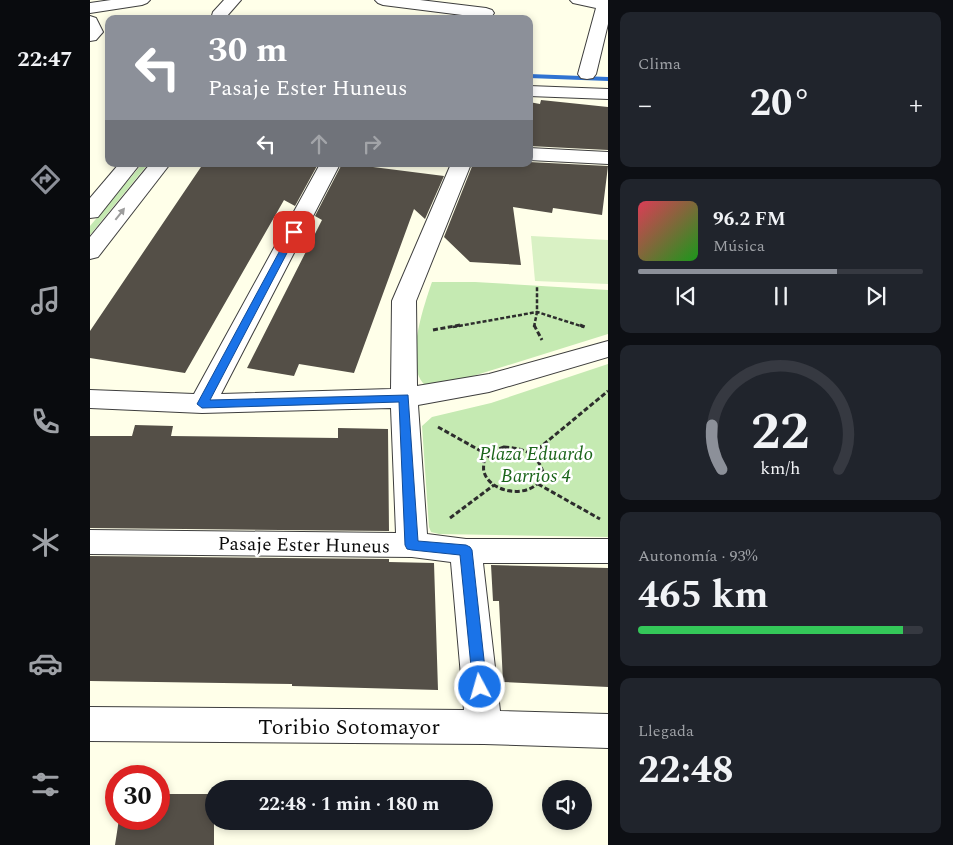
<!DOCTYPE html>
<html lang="es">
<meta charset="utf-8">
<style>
:root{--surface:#171b24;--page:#20242c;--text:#f1f3f6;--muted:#9ea1a6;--line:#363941;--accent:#8c9099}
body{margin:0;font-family:Spectral,serif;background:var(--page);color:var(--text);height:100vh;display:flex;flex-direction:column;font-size:19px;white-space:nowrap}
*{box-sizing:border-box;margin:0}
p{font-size:16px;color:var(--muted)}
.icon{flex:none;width:28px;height:28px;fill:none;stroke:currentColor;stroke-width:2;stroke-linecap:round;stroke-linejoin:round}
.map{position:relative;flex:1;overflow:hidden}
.side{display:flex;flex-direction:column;gap:12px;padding:12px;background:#0d0f14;width:345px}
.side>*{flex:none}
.banner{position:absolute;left:15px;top:15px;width:428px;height:152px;border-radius:10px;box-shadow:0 2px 8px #0003;background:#8c9099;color:#fff;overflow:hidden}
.fabs{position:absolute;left:452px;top:780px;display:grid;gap:10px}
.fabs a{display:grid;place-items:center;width:50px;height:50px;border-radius:50%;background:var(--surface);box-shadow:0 2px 8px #0003;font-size:25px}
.speed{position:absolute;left:15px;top:765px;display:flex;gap:10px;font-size:25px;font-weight:700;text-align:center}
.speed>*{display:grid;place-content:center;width:65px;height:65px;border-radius:50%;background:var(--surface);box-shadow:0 2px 8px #0003;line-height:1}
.speed .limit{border:8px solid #d22;background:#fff;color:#111}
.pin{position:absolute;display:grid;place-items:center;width:42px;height:42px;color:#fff;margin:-21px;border-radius:10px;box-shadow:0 2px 8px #0006}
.me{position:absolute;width:55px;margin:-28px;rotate:354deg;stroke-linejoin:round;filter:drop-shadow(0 0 4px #0008)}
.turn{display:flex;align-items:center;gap:18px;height:105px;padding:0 20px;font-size:22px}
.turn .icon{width:65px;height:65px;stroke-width:2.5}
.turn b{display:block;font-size:35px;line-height:42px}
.lanes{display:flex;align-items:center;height:48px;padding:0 20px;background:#0003;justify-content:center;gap:25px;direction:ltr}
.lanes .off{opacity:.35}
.big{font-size:38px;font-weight:700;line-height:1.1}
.side .widget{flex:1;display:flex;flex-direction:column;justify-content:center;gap:8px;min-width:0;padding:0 18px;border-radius:10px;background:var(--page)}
.side .dial{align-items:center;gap:0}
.dial svg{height:130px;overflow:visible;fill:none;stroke:var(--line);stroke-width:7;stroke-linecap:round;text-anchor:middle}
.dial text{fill:var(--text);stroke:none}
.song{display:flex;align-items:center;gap:15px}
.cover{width:60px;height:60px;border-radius:8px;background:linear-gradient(135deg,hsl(350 70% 55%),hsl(120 70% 35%))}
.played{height:5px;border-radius:2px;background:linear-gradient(90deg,var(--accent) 70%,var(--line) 70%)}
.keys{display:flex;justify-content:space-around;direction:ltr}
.heat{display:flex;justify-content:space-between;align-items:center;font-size:28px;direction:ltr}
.charge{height:8px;border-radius:4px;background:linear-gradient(90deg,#34c759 93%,var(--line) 0)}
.trip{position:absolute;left:115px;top:780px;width:288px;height:50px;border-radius:25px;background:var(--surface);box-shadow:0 2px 8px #0003;font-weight:700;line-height:50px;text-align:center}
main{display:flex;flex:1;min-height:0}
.tab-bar{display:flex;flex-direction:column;width:90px;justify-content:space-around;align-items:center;background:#090b0e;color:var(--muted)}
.tab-bar .icon{width:35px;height:35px}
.tab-bar .current{color:var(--accent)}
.tab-bar b{font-size:22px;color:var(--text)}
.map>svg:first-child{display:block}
.green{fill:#c5eab2}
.pitch{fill:#d9f1c4}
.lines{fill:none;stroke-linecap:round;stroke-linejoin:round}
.stream{fill:#3073d2;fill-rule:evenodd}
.building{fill:#544f47}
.minor-casing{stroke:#3e3e3e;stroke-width:2}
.tertiary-casing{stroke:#3e3e3e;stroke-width:2}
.path-far1{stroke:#2d2d2d;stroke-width:2.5;stroke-dasharray:4 2;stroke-linecap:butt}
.path{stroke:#2d2d2d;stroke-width:3;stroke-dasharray:5 2.5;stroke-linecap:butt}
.minor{fill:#fff;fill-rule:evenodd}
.tertiary{fill:#fff;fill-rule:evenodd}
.oneway{fill:#9d9d9d}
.route{fill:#1a73e8;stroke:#114b97}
.labels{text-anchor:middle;stroke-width:5;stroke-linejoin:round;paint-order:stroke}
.park-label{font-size:19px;font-style:italic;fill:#1b651a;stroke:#fff}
.street-label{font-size:19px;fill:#0b0b0b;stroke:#fff}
.near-street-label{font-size:22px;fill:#0b0b0b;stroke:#fff}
</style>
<main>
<nav class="tab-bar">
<b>22:47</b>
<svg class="icon current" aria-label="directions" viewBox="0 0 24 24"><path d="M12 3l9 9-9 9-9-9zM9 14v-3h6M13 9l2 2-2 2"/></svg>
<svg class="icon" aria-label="music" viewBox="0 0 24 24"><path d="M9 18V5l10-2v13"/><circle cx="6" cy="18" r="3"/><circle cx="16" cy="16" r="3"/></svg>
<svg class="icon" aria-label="phone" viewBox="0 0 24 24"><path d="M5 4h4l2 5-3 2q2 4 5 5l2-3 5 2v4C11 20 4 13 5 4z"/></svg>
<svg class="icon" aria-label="climate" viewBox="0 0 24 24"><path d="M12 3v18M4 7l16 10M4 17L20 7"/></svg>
<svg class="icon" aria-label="car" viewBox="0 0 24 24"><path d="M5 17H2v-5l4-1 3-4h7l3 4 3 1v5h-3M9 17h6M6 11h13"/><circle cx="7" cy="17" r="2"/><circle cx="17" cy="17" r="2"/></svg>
<svg class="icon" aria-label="filters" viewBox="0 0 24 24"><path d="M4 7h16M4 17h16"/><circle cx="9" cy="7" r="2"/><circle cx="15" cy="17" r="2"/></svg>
</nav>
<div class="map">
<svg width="518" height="845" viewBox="0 0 518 845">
<rect width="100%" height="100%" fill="#ffffe9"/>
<g class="green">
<polygon points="52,164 58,164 0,235 0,226"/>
<path d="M342,282H385L518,290V334L367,381L335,385C313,366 334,305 342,282Z"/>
<polygon points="518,364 518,537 349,534 341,532 339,527 332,426 342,417 401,403"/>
</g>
<polygon class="pitch" points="441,236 518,240 518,284 445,281"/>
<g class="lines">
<polygon class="stream" points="439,74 518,77 518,81 439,78"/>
</g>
<g class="building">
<polygon points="451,100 518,107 518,150 439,146 439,102 450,104"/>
<polygon points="439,162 518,166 512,215 463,208 462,213 423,207 431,265 380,262 354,237 383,164 439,164"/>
<polygon points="113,164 228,164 205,206 194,200 95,373 0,358 0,331"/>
<polygon points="252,164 285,164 283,167 354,176 335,219 324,209 264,373 209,364 204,376 157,368 232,220 225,216"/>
<polygon points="45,425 83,426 81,436 248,438 248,428 298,429 299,531 0,528 0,436 42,436"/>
<polygon points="0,556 299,559 299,562 344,563 348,690 202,686 202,684 0,681"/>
<polygon points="401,565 518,568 518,687 413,682 409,601 403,601"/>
<polygon points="69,794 124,794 124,845 25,845 29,819 69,819"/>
</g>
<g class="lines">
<g class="minor-casing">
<g id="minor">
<polygon points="21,0 60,0 57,3 52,5 0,13 0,3"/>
<polygon points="285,0 330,0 396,8 402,10 404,13 402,16 396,18 293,5 288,3"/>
<polygon points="480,0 518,0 518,24 506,74 503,78 497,79 491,78 488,74 506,8 483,3"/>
<polygon points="0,16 6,18 13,32 6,40 0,41"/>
<polygon points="439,86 518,89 518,99 439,96"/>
<polygon points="439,148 518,152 518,164 439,160"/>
<polygon points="230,164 250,164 131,394 301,389 302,301 361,164 381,164 326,301 327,386 399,374 518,341 518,357 399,392 328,405 337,534 376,539 518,539 518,563 393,563 410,711 518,714 518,748 394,744 0,741 0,707 374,710 361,562 322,557 0,554 0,530 306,533 301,408 112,413 0,408 0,390 104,394"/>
</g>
</g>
<g class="tertiary-casing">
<g id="tertiary">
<polygon points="134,0 151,0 137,16 137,19 121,19 123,12"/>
<polygon points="29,164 50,164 8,217 0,218 0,198"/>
<polygon points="60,164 80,164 8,257 0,259 0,237"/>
</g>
</g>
<g class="path-far1">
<polyline points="363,327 447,312 494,327"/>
<polyline points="444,327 447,312 447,286"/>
</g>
<g class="path">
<polyline points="444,325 452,340"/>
<polyline points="490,325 495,327"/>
<polyline points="343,330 370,325"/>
<polyline points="348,427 398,455"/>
<path d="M414,447C433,448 447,453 453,472C451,475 450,480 448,483C434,498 400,492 394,472C393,468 394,464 394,460L405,450Z"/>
<polyline points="442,454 518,391"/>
<polyline points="448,484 510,519"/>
<polyline points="360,518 404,485"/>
</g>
<use href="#minor" class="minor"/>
<use href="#tertiary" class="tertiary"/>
</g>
<defs><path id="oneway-solid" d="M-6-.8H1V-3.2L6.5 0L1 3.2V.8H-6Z" transform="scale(1.25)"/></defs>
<use class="oneway" href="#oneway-solid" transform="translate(30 214) rotate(-52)"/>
<polygon class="route" points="201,230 204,230 208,232 120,400 318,395 328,541 376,545 380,547 382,550 397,687 395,692 390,694 385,692 383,687 370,555 322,550 317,549 315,545 309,402 112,408 107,404"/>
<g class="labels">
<g class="park-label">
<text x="446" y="460">Plaza Eduardo<tspan x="446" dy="22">Barrios 4</tspan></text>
</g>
<g class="street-label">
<text transform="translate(214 544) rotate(1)" y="7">Pasaje Ester Huneus</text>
</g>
<g class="near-street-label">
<text x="259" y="734">Toribio Sotomayor</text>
</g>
</g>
</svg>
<div class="fabs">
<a><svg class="icon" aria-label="sound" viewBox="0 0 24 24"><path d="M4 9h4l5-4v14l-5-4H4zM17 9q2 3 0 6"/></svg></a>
</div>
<div class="speed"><div class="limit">30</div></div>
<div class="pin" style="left:204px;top:232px;background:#d93025"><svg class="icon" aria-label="arrive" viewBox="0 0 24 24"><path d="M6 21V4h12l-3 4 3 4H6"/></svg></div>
<svg class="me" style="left:390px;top:687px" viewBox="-20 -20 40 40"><circle r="17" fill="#1a73e8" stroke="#fff" stroke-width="3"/><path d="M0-11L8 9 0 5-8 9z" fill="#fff"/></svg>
<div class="trip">22:48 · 1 min · 180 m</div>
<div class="banner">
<div class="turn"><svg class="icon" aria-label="left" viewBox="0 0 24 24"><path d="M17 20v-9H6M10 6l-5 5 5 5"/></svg><div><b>30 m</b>Pasaje Ester Huneus</div></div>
<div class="lanes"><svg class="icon" aria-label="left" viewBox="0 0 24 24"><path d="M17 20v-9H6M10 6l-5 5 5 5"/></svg><svg class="icon off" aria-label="ahead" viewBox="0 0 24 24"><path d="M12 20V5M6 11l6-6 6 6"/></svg><svg class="icon off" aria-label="right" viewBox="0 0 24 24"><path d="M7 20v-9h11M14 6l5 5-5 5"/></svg></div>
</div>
</div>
<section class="side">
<div class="widget"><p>Clima</p>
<div class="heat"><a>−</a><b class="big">20°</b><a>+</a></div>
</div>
<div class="widget">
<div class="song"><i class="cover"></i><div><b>96.2 FM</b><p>Música</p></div></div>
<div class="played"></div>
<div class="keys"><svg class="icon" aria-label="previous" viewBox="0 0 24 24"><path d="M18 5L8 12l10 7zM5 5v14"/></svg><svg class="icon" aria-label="pause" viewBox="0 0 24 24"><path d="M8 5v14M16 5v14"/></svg><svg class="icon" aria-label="next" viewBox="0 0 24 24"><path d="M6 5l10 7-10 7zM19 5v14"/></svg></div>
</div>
<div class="widget dial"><svg viewBox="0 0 100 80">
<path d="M14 69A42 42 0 1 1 86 69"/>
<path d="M14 69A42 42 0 0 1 8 42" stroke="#8c9099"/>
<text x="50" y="56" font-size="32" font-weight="700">22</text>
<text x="50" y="72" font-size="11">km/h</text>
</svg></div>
<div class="widget"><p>Autonomía · 93%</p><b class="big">465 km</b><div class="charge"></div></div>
<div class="widget"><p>Llegada</p><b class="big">22:48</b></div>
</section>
</main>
